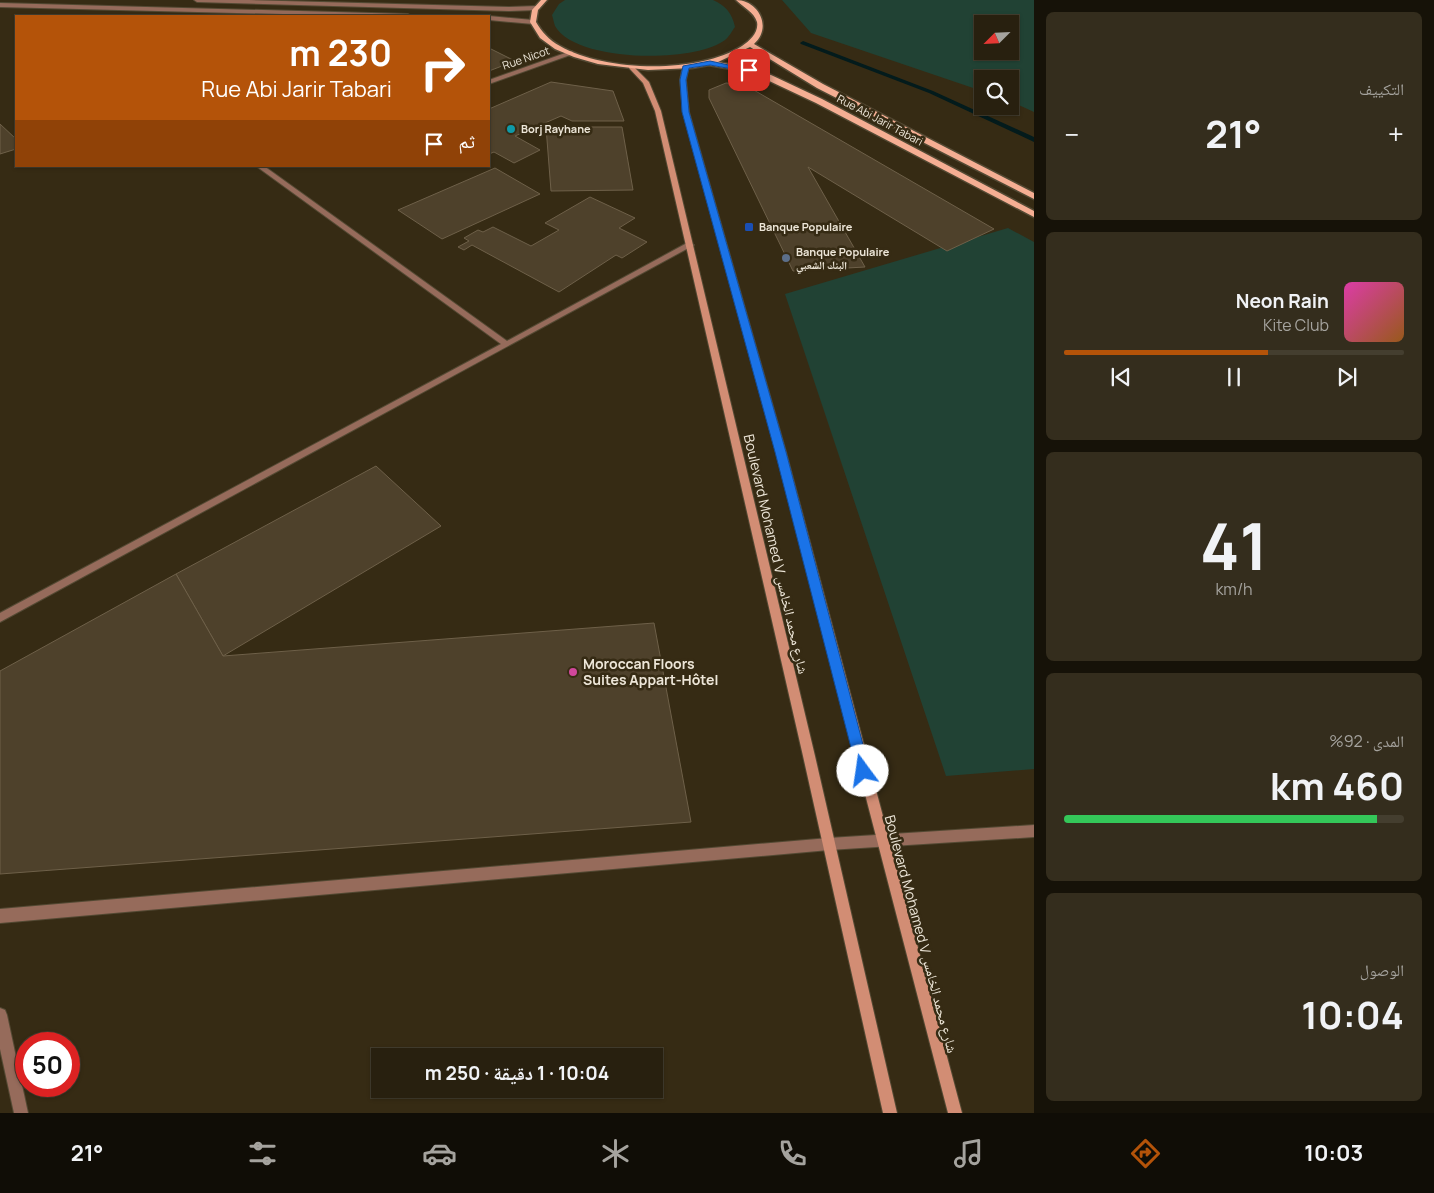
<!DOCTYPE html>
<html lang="ar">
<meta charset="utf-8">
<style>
:root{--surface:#28200f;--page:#342d1d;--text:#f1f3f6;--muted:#a5a39e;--line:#443e2f;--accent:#b45309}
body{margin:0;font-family:Manrope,"Noto Naskh Arabic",sans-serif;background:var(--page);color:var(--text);direction:rtl;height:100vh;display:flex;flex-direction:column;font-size:19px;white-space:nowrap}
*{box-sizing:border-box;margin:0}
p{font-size:16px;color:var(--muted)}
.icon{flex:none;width:28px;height:28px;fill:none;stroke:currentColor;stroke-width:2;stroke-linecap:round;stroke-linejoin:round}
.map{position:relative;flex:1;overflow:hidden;direction:ltr}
.panel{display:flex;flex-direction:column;gap:12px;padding:12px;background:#161208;width:400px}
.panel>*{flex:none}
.hud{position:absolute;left:15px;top:15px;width:475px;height:152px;border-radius:0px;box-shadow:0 1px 4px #0004,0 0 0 1px var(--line);direction:rtl;background:#b45309;color:#fff;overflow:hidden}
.needle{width:32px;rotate:246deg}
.tools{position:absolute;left:974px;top:15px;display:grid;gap:10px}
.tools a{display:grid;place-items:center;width:45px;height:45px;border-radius:0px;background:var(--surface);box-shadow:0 1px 4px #0004,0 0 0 1px var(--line);font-size:25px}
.speed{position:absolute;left:15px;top:1032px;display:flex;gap:10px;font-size:25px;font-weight:700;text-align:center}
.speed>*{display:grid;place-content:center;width:65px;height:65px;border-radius:50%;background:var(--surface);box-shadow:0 1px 4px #0004,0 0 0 1px var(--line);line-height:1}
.speed .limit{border:8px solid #d22;background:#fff;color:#111}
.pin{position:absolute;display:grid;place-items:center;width:42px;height:42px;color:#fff;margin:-21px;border-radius:10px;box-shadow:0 2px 8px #0006}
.me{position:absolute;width:55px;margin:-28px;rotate:346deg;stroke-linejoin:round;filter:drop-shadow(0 0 4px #0008)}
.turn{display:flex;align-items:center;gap:18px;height:105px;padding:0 15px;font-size:22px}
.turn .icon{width:65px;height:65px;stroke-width:2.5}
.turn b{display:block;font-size:35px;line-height:42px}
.then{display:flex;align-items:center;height:48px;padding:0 15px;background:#0003;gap:10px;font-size:19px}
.big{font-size:38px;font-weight:700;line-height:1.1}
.panel .widget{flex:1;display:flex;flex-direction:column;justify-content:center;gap:8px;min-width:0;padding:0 18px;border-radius:8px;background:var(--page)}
.panel .dial{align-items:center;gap:0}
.dial b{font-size:65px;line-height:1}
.song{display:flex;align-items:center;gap:15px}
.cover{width:60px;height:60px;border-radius:8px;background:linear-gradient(135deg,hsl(320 70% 55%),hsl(30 70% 35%))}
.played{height:5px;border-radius:2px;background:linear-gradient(90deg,var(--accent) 60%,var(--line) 60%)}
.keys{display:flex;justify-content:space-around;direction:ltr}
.heat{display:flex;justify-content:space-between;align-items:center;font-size:28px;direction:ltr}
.charge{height:8px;border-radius:4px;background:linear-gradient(90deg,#34c759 92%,var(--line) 0)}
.trip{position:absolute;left:371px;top:1048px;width:292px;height:50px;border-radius:0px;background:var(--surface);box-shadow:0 1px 4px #0004,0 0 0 1px var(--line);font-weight:700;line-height:50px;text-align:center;direction:rtl}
.tabs{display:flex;height:80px;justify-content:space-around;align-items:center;background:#100d06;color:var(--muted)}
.tabs .icon{width:35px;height:35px}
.tabs .selected{color:var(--accent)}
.tabs b{font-size:22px;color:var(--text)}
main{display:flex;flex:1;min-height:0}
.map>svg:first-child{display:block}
.green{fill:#214234;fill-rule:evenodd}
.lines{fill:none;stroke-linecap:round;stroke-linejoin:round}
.stream{fill:#031b1c;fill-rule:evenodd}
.building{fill:#4e412b;stroke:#6e6049}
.street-casing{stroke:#534933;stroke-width:2}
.secondary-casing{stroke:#534933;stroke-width:2}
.primary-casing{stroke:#534933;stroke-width:3}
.street{fill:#966b5b;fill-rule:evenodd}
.secondary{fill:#d28d74;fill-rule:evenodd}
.primary{fill:#f5ae93;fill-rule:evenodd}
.route{fill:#1a73e8;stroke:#114b97}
.culture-dot{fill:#0f9aa8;stroke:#362b14;stroke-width:2}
.transit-dot{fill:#1a4fb4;stroke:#362b14;stroke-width:2}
.service-dot{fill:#5c6f8a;stroke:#362b14;stroke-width:2}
.hotel-dot{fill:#d1479c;stroke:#362b14;stroke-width:2}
.labels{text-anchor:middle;stroke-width:5;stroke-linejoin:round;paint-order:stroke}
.far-street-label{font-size:11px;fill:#ede6d8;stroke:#362b14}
.far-poi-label{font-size:11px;font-weight:bold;fill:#ede6d8;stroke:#362b14;text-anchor:start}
.street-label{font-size:14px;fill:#ede6d8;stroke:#362b14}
.poi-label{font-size:14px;font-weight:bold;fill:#ede6d8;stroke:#362b14;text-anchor:start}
</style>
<main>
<section class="panel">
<div class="widget"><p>التكييف</p>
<div class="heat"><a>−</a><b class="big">21°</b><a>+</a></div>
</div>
<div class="widget">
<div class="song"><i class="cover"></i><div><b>Neon Rain</b><p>Kite Club</p></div></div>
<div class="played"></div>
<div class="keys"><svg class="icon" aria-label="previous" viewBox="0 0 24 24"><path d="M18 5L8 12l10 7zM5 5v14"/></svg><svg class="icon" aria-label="pause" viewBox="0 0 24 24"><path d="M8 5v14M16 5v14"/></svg><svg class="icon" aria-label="next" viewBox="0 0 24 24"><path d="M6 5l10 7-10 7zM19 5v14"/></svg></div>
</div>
<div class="widget dial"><b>41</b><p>km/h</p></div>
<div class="widget"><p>المدى · 92%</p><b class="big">460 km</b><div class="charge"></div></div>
<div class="widget"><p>الوصول</p><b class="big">10:04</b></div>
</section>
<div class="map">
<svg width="1034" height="1113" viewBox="0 0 1034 1113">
<rect width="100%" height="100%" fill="#362b14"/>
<g class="green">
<path d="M565,0H713C726,6 732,13 735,27C732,31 729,37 725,40C695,63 576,63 555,26C554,23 553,18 552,15L559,4Z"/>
<path d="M782,0H1034V112L1010,101V79H982V91L811,33ZM982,24H1010V51H982Z"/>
<polygon points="1008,228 1034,242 1034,769 946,776 785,294"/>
</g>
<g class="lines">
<polygon class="stream" points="803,41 933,91 1034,137 1034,142 929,93 801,44 800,43"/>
</g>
<g class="building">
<polygon points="489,48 515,61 489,71"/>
<polygon points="551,82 613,91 624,121 572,121 561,116 515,136 540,150 514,163 494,152 489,154 489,109"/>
<polygon points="726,83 739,84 752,89 994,229 947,251 808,167 865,267 793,271 709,98 709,90"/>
<polygon points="0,124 16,139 16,149 0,154"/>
<polygon points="546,127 622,127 633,190 551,191"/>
<polygon points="495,168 540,194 442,239 398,210"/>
<polygon points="590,197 635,218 619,228 647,242 622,258 616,255 559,292 472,245 464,250 458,247 469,241 464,238 478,230 483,232 493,227 531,246 559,230 545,223"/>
<polygon points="376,466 441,526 223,656 176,574"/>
<polygon points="176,574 223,656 654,623 691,822 0,874 0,671"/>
</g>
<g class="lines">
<g class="street-casing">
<g id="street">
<polygon points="194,0 249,0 509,7 537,6 540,8 537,10 509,11 197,2"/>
<polygon points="0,3 408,14 411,16 360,16 0,7"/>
<polygon points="489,16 533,20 536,22 533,24 489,20"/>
<polygon points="571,51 573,52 573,54 489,84 489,80"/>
<polygon points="256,166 264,166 507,341 687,243 694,245 0,622 0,613 501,344"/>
<polygon points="1034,825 1034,837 829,850 0,923 0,909 829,838"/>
<polygon points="0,1008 5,1010 7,1015 28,1113 14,1113 0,1049"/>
</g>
</g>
<g class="secondary-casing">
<g id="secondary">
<polygon points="686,64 689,66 686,80 689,112 786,452 962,1113 948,1113 776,452 683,112 680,80 683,66"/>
<polygon points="629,66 633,66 649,82 661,111 815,756 897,1113 883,1113 803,756 655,111 643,83 629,68"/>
</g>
</g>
<g class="primary-casing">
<path id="primary" d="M541,0H547L538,10L536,22C542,32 549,40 560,46C605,72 698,74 742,46C750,41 759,32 757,22C754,12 743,7 736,0C758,0 773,27 754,44L823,84L1034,193V199L817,88L750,47L718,62L749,68L771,75L822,99L1034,211V217L816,103L765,79L747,72L709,65L692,68L648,70L598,64L574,57L555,49L540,38L530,22L532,10Z"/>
</g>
<use href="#street" class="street"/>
<use href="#secondary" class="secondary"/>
<use href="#primary" class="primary"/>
</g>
<polygon class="route" points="710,61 752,70 749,72 710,65 689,68 686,80 689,112 786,452 870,771 868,776 863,777 859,776 857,771 775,452 682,112 680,80 683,66"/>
<circle class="culture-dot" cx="511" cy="129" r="5"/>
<rect class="transit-dot" x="744" y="222" width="10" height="10" rx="2.5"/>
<circle class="service-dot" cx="786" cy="258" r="5"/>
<circle class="hotel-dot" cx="573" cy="672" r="5"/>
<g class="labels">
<g class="far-street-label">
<text transform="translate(526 58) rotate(-19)" y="4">Rue Nicot</text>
<text transform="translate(880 120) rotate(28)" y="4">Rue Abi Jarir Tabari</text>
</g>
<g class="far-poi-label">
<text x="521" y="133">Borj Rayhane</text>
<text x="759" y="231">Banque Populaire</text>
<text x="796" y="256">Banque Populaire<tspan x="796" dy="13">البنك الشعبي</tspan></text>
</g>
<g class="street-label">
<text transform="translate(776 554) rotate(77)" y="5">Boulevard Mohamed V شارع محمد الخامس</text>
<text transform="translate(921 934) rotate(75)" y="5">Boulevard Mohamed V شارع محمد الخامس</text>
</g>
<g class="poi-label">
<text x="583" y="669">Moroccan Floors<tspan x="583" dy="16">Suites Appart-Hôtel</tspan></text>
</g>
</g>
</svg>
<div class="tools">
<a><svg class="needle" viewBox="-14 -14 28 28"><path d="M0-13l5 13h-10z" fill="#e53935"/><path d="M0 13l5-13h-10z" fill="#a5a39e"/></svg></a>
<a><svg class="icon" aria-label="search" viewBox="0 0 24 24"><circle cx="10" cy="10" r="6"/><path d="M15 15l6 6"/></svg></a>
</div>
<div class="speed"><div class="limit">50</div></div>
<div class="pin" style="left:749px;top:70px;background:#d93025"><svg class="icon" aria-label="arrive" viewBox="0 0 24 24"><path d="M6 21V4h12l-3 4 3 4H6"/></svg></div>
<svg class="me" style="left:863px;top:771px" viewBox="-20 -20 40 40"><circle r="19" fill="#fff"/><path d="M0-13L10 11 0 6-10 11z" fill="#1a73e8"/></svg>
<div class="trip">10:04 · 1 دقيقة · 250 m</div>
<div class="hud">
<div class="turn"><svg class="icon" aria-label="right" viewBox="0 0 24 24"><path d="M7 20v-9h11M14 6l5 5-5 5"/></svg><div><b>230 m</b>Rue Abi Jarir Tabari</div></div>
<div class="then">ثم<svg class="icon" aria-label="arrive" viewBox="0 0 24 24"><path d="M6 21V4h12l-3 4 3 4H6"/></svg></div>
</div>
</div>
</main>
<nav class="tabs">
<b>10:03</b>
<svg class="icon selected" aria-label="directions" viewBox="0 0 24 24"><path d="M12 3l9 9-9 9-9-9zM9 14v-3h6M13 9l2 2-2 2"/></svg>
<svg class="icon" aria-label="music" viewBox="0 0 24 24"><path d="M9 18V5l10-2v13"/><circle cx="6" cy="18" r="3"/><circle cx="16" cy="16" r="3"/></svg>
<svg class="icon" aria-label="phone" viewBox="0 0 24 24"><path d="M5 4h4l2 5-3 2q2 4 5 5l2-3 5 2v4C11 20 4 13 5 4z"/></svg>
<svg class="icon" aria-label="climate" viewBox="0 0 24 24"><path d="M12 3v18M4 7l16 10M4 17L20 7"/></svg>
<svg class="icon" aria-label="car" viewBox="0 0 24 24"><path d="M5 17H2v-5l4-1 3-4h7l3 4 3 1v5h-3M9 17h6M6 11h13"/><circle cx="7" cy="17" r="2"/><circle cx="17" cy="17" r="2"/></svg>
<svg class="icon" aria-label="filters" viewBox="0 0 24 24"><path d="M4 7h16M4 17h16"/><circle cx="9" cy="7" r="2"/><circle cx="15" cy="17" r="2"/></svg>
<b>21°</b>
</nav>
